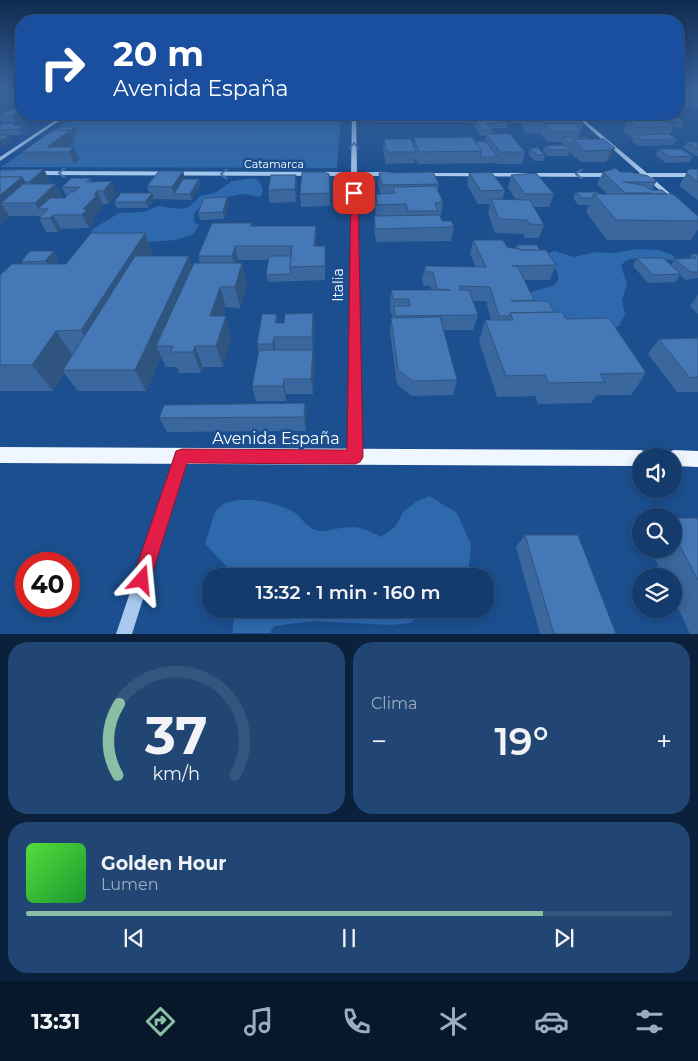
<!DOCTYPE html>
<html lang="es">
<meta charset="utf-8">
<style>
:root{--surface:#143b6b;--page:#214673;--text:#f1f3f6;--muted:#9dadc1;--line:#33557e;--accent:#8abfa5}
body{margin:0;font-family:Montserrat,sans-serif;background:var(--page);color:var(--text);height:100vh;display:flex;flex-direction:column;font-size:19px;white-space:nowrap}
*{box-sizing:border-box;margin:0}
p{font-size:16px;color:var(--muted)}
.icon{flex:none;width:28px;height:28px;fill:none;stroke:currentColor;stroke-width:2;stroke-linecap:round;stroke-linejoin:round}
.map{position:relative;height:634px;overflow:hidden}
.sheet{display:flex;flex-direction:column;gap:8px;padding:8px;background:#0b203b;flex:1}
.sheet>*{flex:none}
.banner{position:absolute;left:15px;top:15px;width:669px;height:105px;border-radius:20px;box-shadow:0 2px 12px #0003,0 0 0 1px var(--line);background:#1a4fa0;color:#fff;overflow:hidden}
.tools{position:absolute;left:632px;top:448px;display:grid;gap:10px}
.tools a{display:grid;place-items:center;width:50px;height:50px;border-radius:50%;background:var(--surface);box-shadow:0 2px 12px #0003,0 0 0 1px var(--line);font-size:25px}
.speed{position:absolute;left:15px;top:552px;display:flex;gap:10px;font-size:25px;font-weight:700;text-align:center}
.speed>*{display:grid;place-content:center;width:65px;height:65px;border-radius:50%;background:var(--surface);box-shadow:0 2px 12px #0003,0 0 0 1px var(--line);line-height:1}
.speed .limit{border:8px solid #d22;background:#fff;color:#111}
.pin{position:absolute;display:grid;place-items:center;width:42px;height:42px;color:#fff;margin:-21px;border-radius:10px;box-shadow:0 2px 8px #0006}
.me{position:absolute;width:55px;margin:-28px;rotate:18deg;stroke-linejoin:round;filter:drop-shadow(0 0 4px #0008)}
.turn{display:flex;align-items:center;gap:18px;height:105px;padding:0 15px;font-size:22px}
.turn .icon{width:65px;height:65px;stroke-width:2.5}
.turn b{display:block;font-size:35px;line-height:42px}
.big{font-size:38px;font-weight:600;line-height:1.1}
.sheet .tile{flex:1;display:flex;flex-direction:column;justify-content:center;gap:8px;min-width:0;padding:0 18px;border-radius:20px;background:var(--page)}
.sheet .dial{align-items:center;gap:0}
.dial svg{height:130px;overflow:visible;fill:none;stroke:var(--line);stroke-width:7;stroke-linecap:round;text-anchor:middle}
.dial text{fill:var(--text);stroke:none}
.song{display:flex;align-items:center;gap:15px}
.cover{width:60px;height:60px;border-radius:8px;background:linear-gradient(135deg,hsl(110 70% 55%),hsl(130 70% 35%))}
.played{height:5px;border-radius:2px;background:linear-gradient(90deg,var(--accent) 80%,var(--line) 80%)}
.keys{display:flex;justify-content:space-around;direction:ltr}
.heat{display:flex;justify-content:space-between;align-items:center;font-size:28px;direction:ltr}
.sheet .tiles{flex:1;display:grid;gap:8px;grid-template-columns:1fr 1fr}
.tile:last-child{grid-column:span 2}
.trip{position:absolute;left:202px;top:568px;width:292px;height:50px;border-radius:20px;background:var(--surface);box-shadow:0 2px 12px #0003,0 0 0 1px var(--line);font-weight:600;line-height:50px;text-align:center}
.tabs{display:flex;height:80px;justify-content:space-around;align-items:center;background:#08182b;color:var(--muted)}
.tabs .icon{width:35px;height:35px}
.tabs .on{color:var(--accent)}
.tabs b{font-size:22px;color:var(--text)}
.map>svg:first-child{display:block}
.green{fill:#2e69ad}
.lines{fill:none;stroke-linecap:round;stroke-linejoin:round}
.minor{fill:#a9c9ee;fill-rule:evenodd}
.major{fill:#f0f6ff;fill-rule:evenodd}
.wall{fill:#3a679d}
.shaded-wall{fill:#305480}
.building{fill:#4478b7;stroke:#305480}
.oneway{stroke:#4674ac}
.route{fill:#e11d48;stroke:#92132f}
.labels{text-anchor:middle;stroke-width:5;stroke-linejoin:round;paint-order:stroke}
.far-street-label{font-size:11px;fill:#fff;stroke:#1b4f8f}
.street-label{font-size:14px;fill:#fff;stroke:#1b4f8f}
.near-street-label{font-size:16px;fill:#fff;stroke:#1b4f8f}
</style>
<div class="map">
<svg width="698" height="634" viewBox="0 0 698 634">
<rect width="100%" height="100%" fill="#1b4f8f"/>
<g class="green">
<polygon points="78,114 341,114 337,168 1,167"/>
<polygon points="254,178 259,181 263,190 261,197 242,194 210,200 203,203 194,214 194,222 199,225 193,234 176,240 148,242 131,249 90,237 93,229 119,213 144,212 158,206 180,209 189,207 200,196 215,193 232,181"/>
<path d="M637,249L659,250L673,255L675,260C659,260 629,252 621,266L627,284L622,300L625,314L619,326C600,335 542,315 530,298L531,292L555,285L558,280V274L548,253L555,251L574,257L596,252L614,253Z"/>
<path d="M429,496L457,513L471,545L468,576H236L205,544C209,534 211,521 216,511C229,491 275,502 292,511C301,515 305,528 319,531C323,532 329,530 334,529C356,526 361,526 381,537L395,527L403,512L416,502Z"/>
<polygon points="238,609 428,609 410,623 391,625 313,621 274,626 270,633 233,633 233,623"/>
</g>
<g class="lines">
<g class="minor">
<rect x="0" y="88" width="21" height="2"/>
<rect x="678" y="90" width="20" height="2"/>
<polygon points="65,114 69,114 0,161 0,157"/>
<polygon points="352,114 356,114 357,172 390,172 393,174 390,176 357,176 361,457 359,461 355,462 351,461 349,457 351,176 36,175 33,173 36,171 351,172"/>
<polygon points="573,114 577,114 647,173 698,173 698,177 651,177 680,202 675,203 644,177 631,176 631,174 640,173"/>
<polygon points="421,173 613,173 616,175 613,177 423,176 420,174"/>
<polygon points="182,451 186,452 188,456 132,634 116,634 176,456 178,452"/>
</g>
<g class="major">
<polygon points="0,447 641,450 647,452 649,456 641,456 641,466 0,463"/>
<polygon points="674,450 698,451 698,467 674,466 674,456 666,456 668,452"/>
</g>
</g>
<g class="wall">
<polygon points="0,88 14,88 16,93 21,90 21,114 53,114 50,116 24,116 15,122 1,122 0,115 20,109 16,102 17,101 12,102 11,98 0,103"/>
<polygon points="678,88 694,92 695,89 698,89 698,108 682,108 678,106"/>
<polygon points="374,114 554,114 553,116 584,123 579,137 590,139 615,148 610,159 606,162 581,162 569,152 568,156 548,156 543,151 545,146 564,145 561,142 548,142 541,135 541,133 526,133 521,127 522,123 512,123 504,115 503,118 508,122 507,128 491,128 493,130 492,134 525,152 522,164 497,164 496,162 495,163 418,164 415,158 415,163 386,164 383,151 384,139 413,144 414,138 485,141 486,136 481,136 473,125 474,123 470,123 467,118 467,122 375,122"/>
<polygon points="602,114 663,114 662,116 607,117"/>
<polygon points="627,118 664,121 666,118 685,122 682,127 674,127 670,135 677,139 674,145 639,146 632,141 634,138 632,138 623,131"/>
<polygon points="0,125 24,125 27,131 21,135 0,135"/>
<polygon points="78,132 73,137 75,141 67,147 74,147 79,159 74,163 28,163 22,152"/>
<polygon points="686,142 698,142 698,156 696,156 683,148"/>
<polygon points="530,148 545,155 543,161 535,161 528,154"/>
<polygon points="658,149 693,156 690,162 666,163 656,155"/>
<polygon points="689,169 698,169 698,200 679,186"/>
<polygon points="0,170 50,182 48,184 55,184 62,197 61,198 65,198 66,196 62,187 90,178 92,182 117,194 109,204 103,204 101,206 102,208 92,220 94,223 89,228 61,229 58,232 46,232 39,218 41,216 9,216 0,224"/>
<polygon points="183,171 185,179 199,179 200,185 192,200 154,199 148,208 117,208 114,202 149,193 147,186"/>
<polygon points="603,172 620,172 656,182 652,190 667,194 698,216 698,229 691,240 607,240 586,212 589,205 578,205 573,198 576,192 607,194 597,184"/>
<polygon points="379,173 439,184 438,190 443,202 441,216 440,216 442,221 454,227 451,241 376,242 374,229 374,216 376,216 375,207 376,194 380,194 378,185"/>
<polygon points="469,173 505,190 502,200 516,200 508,188 511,175 554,194 549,207 534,207 544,225 539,238 525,238 523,234 495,233 488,213 490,204 478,204 467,185"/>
<polygon points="329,174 330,206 301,207 300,194"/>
<polygon points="296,175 297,187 296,202 270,203 268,190"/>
<polygon points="229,204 224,219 200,220 198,213"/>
<polygon points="252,226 316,226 317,240 316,246 325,246 325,280 268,282 266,275 269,260 238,260 237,263 247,284 240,308 226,307 223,316 231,338 223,367 203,367 201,373 179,373 177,367 166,367 161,357 146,391 78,391 64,373 53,391 0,391 0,275 22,264 21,262 58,258 54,264 66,264 153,256 189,256 192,267 200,263 198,256"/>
<polygon points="473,240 515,249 516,245 540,250 556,265 550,280 524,280 534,300 533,301 566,319 646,373 631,395 597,395 591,403 538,404 535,396 497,397 479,341 485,320 491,320 486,301 473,301 478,315 473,330 444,330 457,380 453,395 411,396 397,384 390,333 391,318 392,318 393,314 391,314 390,305 391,290 431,290 431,286 424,286 422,280 425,266 476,267 470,254"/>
<polygon points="692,254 698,254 698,278 685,280 680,275 676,282 648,283 633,266 637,258 671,265 675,259 689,258"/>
<polygon points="698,295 698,314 690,306"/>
<polygon points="313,313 314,328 313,350 315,365 313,394 286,394 286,401 256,401 252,386 259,353 257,344 277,314 278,323 284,323"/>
<polygon points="698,338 698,392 677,392 648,354 659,339"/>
<polygon points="305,403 306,418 306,431 167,432 159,418"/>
<polygon points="674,518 698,518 698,634 690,634 674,599 674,576 663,576 650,549 674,549"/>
<polygon points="525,535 616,634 540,634 516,547"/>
</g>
<g class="shaded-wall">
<polygon points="6,88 14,88 17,94 10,97 11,98 0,103 0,91"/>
<polygon points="21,111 21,114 23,114 24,116 15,122 12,116"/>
<polygon points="24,125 27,131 21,135 19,129"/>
<polygon points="75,127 78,132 73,137 75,141 61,152 47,147"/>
<polygon points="9,135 12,141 3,147 0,141"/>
<polygon points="74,147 79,159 74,163 69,152"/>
<polygon points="615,148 610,159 606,162 611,150"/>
<polygon points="44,169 50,182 36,195 29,182"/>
<polygon points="183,171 186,183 174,194 172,187"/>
<polygon points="296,175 297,187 296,202 295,189"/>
<polygon points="22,177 32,195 1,203 9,216 1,224 0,222 0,195"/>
<polygon points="199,179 200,185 192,200 190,194"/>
<polygon points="112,181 117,194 109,204 103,191"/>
<polygon points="55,184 62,197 48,210 48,209 39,209 35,203"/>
<polygon points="97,191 103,204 101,206 102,208 92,220 94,223 89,228 82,215 83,209"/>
<polygon points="152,193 154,199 148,208 145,202"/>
<polygon points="227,197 229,204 224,219 223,212"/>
<polygon points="53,215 61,229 58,232 50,218"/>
<polygon points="316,226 317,240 315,261 314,246"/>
<polygon points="145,233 154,258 97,357 81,330"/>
<polygon points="235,246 238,260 235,270 232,256"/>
<polygon points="325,246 326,260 325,280"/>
<polygon points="54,251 58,258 50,268 45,261"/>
<polygon points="189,256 196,277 156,346 161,357 146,391 135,370"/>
<polygon points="242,263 247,284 240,308 235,287"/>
<polygon points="220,287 226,307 216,338 210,316"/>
<polygon points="313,313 314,328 313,352 312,337"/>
<polygon points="277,314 279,329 278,338 275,323"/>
<polygon points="226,316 231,338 223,367 216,346"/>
<polygon points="56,331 74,357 63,370 64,373 53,391 32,365"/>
<polygon points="274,337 276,352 275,359 273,344"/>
<polygon points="195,346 203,367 201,373 193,352"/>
<polygon points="313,350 315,365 313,394 311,379"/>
<polygon points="284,379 286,394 286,401 283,386"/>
<polygon points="305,403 306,418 306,431 304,417"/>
</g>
<g class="building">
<polygon points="0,88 6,88 0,91"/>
<polygon points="678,88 687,88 698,93 693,94 698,96 698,98 687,99 678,94"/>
<polygon points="21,90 21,96 10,97"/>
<polygon points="21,99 21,102 16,102"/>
<polygon points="21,109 21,111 12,116 0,116 0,115 10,110"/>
<polygon points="509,114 549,114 551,115 524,116 523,118 513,118"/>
<polygon points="524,116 575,116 584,123 529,122"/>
<polygon points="505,118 508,122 486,123 493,130 482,130 474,120"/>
<polygon points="627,118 647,118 651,120 631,121"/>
<polygon points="666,118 678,118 685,122 672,122"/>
<polygon points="663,120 675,127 637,127 627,121"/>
<polygon points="15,123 12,126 24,125 19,129 0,130 0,125 2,124"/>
<polygon points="573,123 582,131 552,131 544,124"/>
<polygon points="61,127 75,127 71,131 70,130 58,130"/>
<polygon points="53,130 70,130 47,147 74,147 69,152 22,152"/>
<polygon points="486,134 510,134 525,152 500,152"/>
<polygon points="669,134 677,139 642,140 635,135"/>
<polygon points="0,135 9,135 0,141"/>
<polygon points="472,137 482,151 419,152 414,138"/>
<polygon points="563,137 587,137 590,139 573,139 571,144"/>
<polygon points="384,139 411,139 416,152 387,152"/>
<polygon points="573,139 604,139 615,148 611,150 585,151"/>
<polygon points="486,141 497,157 480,157 482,151 475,142"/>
<polygon points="686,142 698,142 698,149"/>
<polygon points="565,145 570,150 550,150 545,146"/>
<polygon points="530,148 538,148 545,155 537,155"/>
<polygon points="658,149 681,149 693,156 669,157"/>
<polygon points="616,168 620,172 631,172 648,176 656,182 623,182 643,185 652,190 662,190 667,194 651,194 650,193 625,193 603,172"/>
<polygon points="44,169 29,182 25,182 22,177 0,177 0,170"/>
<polygon points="689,169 698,169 698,182 686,173"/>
<polygon points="159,171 183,171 172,187 147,186"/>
<polygon points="302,172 323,172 329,174 330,193 300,194"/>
<polygon points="433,172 439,184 382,185 379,173"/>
<polygon points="491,172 505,190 481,191 469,173"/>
<polygon points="536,173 554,194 525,194 511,175"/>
<polygon points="271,175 296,175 295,189 268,190"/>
<polygon points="0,177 22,177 0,195"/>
<polygon points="71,178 90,178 87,182 112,181 103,191 97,191 94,195 97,195 83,209 87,209 82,215 53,215 50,218 39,218 48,209 38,209 50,198 65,198 70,192 74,192 80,187 62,187"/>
<polygon points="183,179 199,179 190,194 174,194"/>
<polygon points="23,184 55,184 35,203 1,203"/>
<polygon points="436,186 443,202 435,203 438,211 408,211 406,204 377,205 376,194 395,193 393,187"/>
<polygon points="576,192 598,192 600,194 594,194 592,198 581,198"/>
<polygon points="121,193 152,193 145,202 114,202"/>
<polygon points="594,194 673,194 698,216 698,221 616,220"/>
<polygon points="227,197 223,212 198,213 204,198"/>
<polygon points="491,199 530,200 544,225 530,224 527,220 499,219"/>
<polygon points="440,215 442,221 451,221 454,227 376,229 374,216"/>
<polygon points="212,223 252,223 250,226 316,226 314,246 325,246 325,266 290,267 292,246 235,246 232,256 198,256"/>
<polygon points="91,233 145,233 81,330 56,331 32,365 0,365 0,275 12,264 66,264"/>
<polygon points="473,240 503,240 507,247 523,250 546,250 556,265 512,266 518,267 534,300 511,301 548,301 554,312 510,313 509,316 499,316 490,287 459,286 460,290 469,290 478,315 395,316 394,306 410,306 409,299 393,299 391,290 450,290 437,289 433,272 426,272 425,266 486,267"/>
<polygon points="516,245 537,245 540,250 523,250 519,249"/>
<polygon points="30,251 54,251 45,261 21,262"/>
<polygon points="692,254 698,254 698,272 690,272 675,259 696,258"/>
<polygon points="135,256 189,256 135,370 63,370"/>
<polygon points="269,256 291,256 290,267 291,274 266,275"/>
<polygon points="637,258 663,258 681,274 653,275"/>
<polygon points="194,263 242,263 235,287 220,287 210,316 226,316 216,346 195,346 193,352 170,352 173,346 156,346"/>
<polygon points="562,312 566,319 609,318 646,373 600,374 605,382 549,383 545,375 506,376 485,320 513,320 510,313"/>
<polygon points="313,313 312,337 274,337 273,344 257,344 262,314 277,314 275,323 284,323 285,314"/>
<polygon points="440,317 457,380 413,381 398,370 391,318"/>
<polygon points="698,338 698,377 690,378 659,339"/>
<polygon points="259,350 313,350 311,379 284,379 283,386 252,386"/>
<polygon points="305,403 304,417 159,418 164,405"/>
<polygon points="674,518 698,518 698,580 674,535"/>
<polygon points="525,535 578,535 616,634 554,634"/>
</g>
<defs><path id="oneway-chevron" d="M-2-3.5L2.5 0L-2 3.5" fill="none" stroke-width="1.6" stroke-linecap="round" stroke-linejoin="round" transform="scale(1.25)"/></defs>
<g class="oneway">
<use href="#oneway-chevron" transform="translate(354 146) rotate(-90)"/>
<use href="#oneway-chevron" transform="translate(62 173) rotate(-180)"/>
<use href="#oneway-chevron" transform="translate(224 174) rotate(-180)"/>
<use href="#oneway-chevron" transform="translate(579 174) rotate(-180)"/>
</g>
<linearGradient id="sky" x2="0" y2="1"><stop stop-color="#0f2b4f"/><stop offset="0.5" stop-color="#39639b"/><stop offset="1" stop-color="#39639b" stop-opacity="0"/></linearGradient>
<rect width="698" height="177" fill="url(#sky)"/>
<polygon class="route" points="351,191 358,193 363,457 360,462 355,464 187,463 148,587 142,590 135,587 132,580 176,451 182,449 347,450"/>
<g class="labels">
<g class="far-street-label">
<text x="274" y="168">Catamarca</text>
</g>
<g class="street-label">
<text transform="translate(338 285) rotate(-90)" y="5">Italia</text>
</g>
<g class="near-street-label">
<text x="276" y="444">Avenida España</text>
</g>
</g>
</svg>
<div class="tools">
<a><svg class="icon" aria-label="sound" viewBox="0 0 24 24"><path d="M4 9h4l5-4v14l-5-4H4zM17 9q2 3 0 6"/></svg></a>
<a><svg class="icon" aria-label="search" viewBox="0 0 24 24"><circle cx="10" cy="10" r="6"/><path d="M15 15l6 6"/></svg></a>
<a><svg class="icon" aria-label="layers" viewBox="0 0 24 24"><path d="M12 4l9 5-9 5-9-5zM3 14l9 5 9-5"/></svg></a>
</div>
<div class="speed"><div class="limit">40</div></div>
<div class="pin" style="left:354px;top:193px;background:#d93025"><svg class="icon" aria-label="arrive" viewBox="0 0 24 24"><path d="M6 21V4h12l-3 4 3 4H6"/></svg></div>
<svg class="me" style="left:142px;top:580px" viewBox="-20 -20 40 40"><path d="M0-17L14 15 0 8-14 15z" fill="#e11d48" stroke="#fff" stroke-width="4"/></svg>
<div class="trip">13:32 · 1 min · 160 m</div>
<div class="banner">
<div class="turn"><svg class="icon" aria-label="right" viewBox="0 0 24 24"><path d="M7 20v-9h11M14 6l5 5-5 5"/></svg><div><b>20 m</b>Avenida España</div></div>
</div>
</div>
<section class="sheet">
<div class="tiles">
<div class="tile dial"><svg viewBox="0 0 100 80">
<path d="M14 69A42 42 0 1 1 86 69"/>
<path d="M14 69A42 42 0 0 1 15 25" stroke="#8abfa5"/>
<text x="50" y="56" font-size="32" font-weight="700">37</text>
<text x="50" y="72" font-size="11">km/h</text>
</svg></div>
<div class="tile"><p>Clima</p>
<div class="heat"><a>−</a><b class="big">19°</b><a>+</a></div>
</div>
<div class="tile">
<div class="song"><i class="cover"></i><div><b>Golden Hour</b><p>Lumen</p></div></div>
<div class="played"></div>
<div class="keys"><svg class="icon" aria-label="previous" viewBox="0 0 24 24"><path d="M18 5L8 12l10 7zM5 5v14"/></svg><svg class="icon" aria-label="pause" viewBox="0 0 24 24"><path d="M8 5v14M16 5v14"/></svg><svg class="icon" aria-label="next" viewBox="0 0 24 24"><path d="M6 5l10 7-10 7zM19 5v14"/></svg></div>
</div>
</div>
</section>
<nav class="tabs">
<b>13:31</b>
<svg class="icon on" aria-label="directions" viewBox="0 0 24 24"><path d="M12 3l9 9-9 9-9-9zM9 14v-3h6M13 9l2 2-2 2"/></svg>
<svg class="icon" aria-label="music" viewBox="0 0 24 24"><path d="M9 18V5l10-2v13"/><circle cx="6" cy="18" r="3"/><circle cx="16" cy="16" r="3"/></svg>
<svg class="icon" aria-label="phone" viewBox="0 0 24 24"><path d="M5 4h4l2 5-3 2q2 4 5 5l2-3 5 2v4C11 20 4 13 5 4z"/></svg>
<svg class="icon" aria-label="climate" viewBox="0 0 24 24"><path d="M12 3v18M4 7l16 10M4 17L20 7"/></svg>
<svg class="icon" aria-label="car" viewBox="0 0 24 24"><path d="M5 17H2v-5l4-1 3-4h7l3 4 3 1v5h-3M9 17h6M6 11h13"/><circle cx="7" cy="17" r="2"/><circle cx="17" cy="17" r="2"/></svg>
<svg class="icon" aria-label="filters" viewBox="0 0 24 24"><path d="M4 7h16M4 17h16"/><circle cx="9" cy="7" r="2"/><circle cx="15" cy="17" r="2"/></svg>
</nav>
